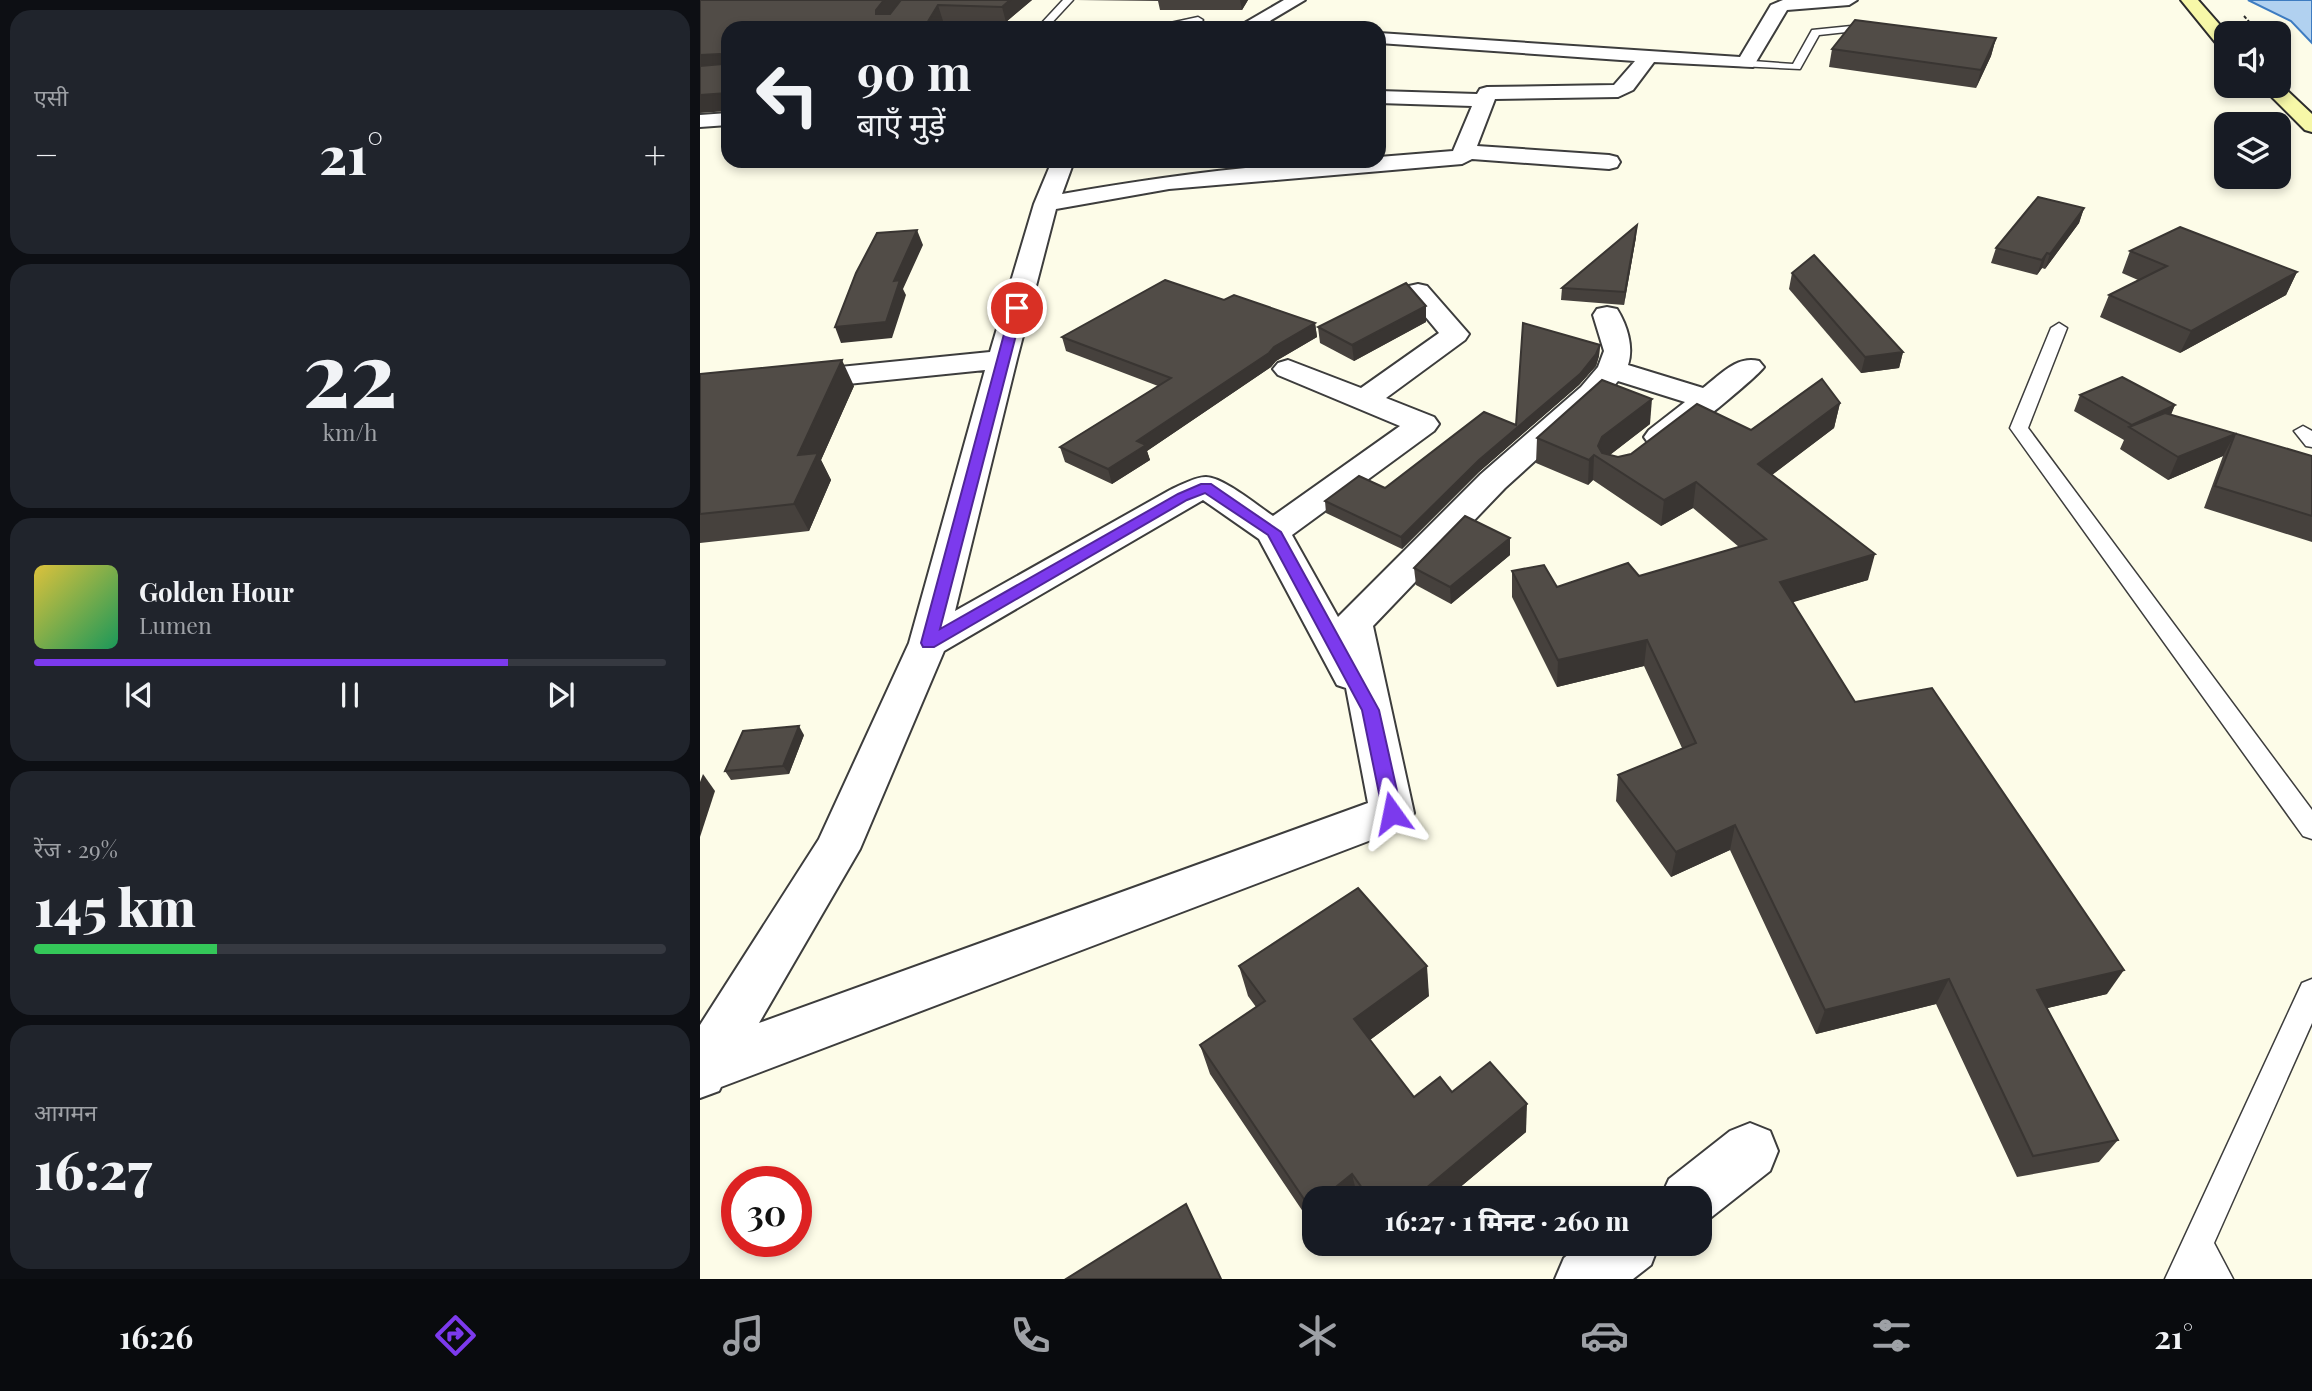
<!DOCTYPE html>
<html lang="hi">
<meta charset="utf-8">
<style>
:root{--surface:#171b24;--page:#20242c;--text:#f1f3f6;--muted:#9ea1a6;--line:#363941;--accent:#7c3aed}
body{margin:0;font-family:"Playfair Display","Noto Sans Devanagari",serif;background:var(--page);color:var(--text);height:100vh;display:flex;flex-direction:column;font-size:26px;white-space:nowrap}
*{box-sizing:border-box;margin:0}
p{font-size:23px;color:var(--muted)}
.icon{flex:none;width:38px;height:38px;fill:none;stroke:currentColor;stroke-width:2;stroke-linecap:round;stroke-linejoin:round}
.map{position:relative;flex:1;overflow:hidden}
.panel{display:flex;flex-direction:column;gap:10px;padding:10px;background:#0d0f14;width:700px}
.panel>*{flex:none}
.top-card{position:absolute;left:21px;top:21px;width:665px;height:147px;border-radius:21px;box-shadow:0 4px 10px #0003;background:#171b24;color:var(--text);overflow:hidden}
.fabs{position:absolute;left:1514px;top:21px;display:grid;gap:14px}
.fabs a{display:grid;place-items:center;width:77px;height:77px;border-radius:14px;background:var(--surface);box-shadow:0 4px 10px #0003;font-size:35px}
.speed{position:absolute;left:21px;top:1166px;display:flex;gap:14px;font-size:35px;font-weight:700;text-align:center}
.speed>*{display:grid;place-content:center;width:91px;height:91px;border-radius:50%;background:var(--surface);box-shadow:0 4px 10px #0003;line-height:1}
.speed .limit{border:10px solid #d22;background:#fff;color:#111}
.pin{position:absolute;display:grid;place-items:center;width:60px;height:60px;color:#fff;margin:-30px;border:4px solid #fff;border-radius:50%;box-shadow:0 2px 7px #0007}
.me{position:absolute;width:77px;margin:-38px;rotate:348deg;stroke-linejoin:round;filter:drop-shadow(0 0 5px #0008)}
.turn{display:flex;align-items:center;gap:24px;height:147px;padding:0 21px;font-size:32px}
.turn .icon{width:91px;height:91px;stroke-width:2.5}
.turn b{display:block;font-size:49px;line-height:60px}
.big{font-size:52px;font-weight:800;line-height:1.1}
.panel .card{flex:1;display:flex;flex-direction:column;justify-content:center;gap:10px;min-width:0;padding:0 24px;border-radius:21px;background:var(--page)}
.panel .dial{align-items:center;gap:0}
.dial b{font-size:91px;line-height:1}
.song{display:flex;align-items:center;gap:21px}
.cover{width:84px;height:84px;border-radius:10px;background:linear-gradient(135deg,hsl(50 70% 55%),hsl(150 70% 35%))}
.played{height:7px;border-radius:4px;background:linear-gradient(90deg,var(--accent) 75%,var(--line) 75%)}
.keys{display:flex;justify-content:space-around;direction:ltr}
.heat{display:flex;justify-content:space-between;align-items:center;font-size:38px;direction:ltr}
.charge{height:10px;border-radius:5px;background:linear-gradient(90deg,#34c759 29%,var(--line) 0)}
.trip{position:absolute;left:602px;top:1186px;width:410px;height:70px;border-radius:21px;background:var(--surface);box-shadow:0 4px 10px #0003;font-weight:800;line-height:70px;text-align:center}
.dock{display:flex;height:112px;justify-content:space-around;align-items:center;background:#090b0e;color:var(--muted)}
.dock .icon{width:49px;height:49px}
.dock .selected{color:var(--accent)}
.dock b{font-size:32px;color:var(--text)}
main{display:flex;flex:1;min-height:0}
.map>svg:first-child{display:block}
.water{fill:#b1d1f0;stroke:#3e7cc1;stroke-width:2}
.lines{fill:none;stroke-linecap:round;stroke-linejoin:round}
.lane-casing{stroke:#3d3d3d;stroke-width:3}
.street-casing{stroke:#3d3d3d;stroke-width:4}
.secondary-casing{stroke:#2c2c2c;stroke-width:4}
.path{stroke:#2c2c2c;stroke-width:2;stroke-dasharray:3.5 2;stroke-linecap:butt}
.lane{fill:#fff;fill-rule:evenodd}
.street{fill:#fff;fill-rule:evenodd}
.secondary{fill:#f7f8a8;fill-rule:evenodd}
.wall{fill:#46413d}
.shaded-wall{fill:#393532}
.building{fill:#514c47;stroke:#393532;stroke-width:2}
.route{fill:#7c3aed;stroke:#51269a;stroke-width:2}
</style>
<main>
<section class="panel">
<div class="card"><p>एसी</p>
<div class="heat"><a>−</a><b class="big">21°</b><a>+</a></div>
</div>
<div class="card dial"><b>22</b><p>km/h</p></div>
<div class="card">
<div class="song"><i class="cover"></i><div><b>Golden Hour</b><p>Lumen</p></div></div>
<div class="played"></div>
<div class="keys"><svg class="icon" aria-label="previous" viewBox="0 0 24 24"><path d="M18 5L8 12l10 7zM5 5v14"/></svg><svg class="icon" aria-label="pause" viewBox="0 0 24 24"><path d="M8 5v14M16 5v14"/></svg><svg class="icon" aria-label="next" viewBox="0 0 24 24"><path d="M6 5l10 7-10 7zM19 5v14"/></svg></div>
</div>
<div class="card"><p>रेंज · 29%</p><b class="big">145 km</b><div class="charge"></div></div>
<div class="card"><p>आगमन</p><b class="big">16:27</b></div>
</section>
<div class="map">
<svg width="1612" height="1279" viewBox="0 0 1612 1279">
<rect width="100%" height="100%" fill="#fdfce8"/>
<polygon class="water" points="1548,0 1612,0 1612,43 1591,21"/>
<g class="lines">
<g class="lane-casing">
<g id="lane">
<polygon points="363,0 373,0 347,28 337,28"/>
<polygon points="498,17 503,20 501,22 469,28 447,28"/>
<polygon points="1171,24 1176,27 1174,29 1119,35 1100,69 1039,66 1034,63 1039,60 1093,64 1112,30"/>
<polygon points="1359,323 1367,328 1328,428 1612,810 1612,839 1603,836 1310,428 1351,328"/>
<polygon points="1603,426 1612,431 1612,447 1606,446 1594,431"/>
<polygon points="1612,979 1612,1023 1514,1243 1533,1279 1465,1279 1602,983"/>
</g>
</g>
<g class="street-casing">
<g id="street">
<polygon points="584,0 605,0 558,28 536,28"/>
<path d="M1083,0H1157L1149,5L1087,10L1053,67L954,62L933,90L918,97L795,99L777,146L909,155L917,157L920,162L917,167L909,169L772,159L762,164L469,189L356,209L317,359L255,611L470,490C481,485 495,477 506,477C523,477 558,506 573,516L700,426L578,375L573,369L578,363L588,360L661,388L739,333L705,292L709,286L718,284L727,286L769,334L765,340L686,398L734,417L739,424L734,431L592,535L638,617L781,474L881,387L898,367L904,351L893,315L897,309L907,307L917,309C927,325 934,347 928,365L1003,388C1020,375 1037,355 1059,361L1064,367C1056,378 983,438 970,444C963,447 956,446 949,444L944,437L949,430L985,402L918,381L903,399L805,488L673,626L714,813L708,826L21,1087L19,1091L0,1098V1025L119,839L209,643L285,370L0,399V381L290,352L334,204L352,161H374L362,194C466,176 572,161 679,161V157L753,151L772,106L679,103V91L777,94L780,89L787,87L914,85L935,61L679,43V33L1040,57L1071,5ZM503,500L559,539L637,685L646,688L668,803L59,1023L160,849L244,651Z"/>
<polygon points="28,113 28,125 0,127 0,115"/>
<polygon points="1050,1123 1070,1131 1078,1151 1070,1171 1009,1219 999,1223 999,1199 960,1199 969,1179 1030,1131"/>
<polygon points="881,1244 959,1244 951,1265 933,1279 855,1279 864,1258"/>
</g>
</g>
<g class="secondary-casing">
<g id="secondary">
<polygon points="1481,0 1498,0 1527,33 1526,50 1520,48"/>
<polygon points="1578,82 1612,114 1612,132 1605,130 1561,86 1578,86"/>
</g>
</g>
<polyline class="path" points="1544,16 1559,33"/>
<use href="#lane" class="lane"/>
<use href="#street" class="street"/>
<use href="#secondary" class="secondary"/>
</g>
<g class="wall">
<polygon points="0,0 332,0 306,22 243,21 239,28 28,28 28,111"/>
<polygon points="376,0 548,0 542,10 460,10 458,1"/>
<polygon points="1296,38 1291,56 1276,88 1129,67 1132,49"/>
<polygon points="1384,208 1379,223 1345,269 1342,268 1337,275 1291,263 1296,248"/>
<polygon points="936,237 924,305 861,300 862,288"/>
<polygon points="1430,251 1597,272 1586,295 1480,353 1400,317 1409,295 1438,280 1422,273"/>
<polygon points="1092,273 1203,352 1199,368 1161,373 1089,289"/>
<polygon points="524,300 615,323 617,337 576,361 571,367 447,451 450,460 412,484 365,462 360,447 458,386 366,351 362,337"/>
<polygon points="726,306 726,322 654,361 620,343 618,327"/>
<polygon points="900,345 899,356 896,366 879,385 779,472 702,549 626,513 625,501 685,488 816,425"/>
<polygon points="0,374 154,386 121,460 131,480 109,531 0,543"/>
<polygon points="1380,395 1475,405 1471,415 1612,456 1612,542 1504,508 1523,456 1468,480 1420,449 1424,440 1374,411"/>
<polygon points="1140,403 1134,428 1072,475 1168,580 1092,602 1155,702 1407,994 1347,1008 1418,1140 1399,1162 1317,1177 1236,1004 1116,1034 1030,850 971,877 916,801 918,775 982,748 944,666 857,687 812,597 812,571 857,587 939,576 1039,547 993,508 961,526 893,480 888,485 836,463 837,438 950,424 910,455 918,457 1051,430"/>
<polygon points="810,538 810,555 751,604 716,585 714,568"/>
<polygon points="104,735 89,774 31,780 25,771"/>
<polygon points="539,966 729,996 670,1040 714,1097 752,1092 826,1132 746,1199 614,1199 614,1228 510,1074 500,1045 556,1007 548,996"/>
</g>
<g class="shaded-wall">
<polygon points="184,0 203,0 181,28 176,10"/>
<polygon points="310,0 332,0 306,22 302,7"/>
<polygon points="540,0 548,0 542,10"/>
<polygon points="238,5 243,21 239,28 224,28"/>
<polygon points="1296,38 1291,56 1276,88 1281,70"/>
<polygon points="20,54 28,70 0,72 0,55"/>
<polygon points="28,93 28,111 0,113 0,95"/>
<polygon points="1384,208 1379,223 1345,269 1350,254"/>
<polygon points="937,225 936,237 924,305 925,292"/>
<polygon points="217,230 223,245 203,289 206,295 192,338 141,343 135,327 194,281"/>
<polygon points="1347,253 1342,268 1337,275 1342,260"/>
<polygon points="1597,272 1586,295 1480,353 1491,331"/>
<polygon points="726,306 726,322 654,361 652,345"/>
<polygon points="615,323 617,337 576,361 571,367 447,451 450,460 412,484 408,469 437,441 574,347"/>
<polygon points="900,345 899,356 896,366 879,385 779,472 702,549 701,537 779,460"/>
<polygon points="1203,352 1199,368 1161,373 1165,357"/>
<polygon points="142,360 154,386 121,460 131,480 109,531 94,504 98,455"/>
<polygon points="952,399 950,424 903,460 898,446 902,437"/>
<polygon points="1140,403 1134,428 1053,489 1058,464"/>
<polygon points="1475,405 1467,422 1431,428 1432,425"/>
<polygon points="1535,434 1523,456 1468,480 1478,457"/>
<polygon points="894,455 893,480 888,485 889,460"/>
<polygon points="996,482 993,508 961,526 964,500"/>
<polygon points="810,538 810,555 751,604 750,587"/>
<polygon points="1175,554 1168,580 1074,608 1080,582"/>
<polygon points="947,640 944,666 857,687 858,660"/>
<polygon points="99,726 104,735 89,774 83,766"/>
<polygon points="3,774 15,791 0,837 0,782"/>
<polygon points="1035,825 1030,850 971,877 976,852"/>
<polygon points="727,966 729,996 659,1048 654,1019"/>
<polygon points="1424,970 1407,994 1323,1014 1337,990"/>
<polygon points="1249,979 1236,1004 1116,1034 1125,1010"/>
<polygon points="827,1104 826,1132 746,1199 713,1199"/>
<polygon points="652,1174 658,1199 621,1199"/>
<polygon points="614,1204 614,1221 610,1208"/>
</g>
<g class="building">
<polygon points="0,0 184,0 176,10 176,14 190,14 201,0 310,0 302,7 238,5 224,28 28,28 28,93 0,95 0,66 22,64 23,56 20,54 0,55"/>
<polygon points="1155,20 1296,38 1281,70 1132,49"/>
<polygon points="1338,197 1384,208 1350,254 1347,253 1342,260 1296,248"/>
<polygon points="937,225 925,292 862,288"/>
<polygon points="1480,227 1597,272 1491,331 1409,295 1467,266 1430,251"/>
<polygon points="217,230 194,281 200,280 186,322 135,327 156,273 177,233"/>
<polygon points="1114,255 1203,352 1165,357 1092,273"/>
<polygon points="465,280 524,300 534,295 615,323 574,347 569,353 437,441 446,445 408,469 360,447 471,378 362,337"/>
<polygon points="706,283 726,306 652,345 618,327"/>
<polygon points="823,323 900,345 896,354 880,374 779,460 701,537 625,501 659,476 685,488 784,412 816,425"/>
<polygon points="142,360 98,455 118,453 94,504 0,514 0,374"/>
<polygon points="1422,377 1475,405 1432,425 1380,395"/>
<polygon points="1122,379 1140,403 1058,464 1175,554 1080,582 1155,702 1232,688 1424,970 1337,990 1418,1140 1333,1156 1249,979 1125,1010 1035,825 976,852 918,775 996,743 947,640 858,660 812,571 844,565 857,587 928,563 939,576 1066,539 996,482 964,500 894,455 889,460 837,438 902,380 952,399 902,437 898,446 902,453 918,457 931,454 997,404 1051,430"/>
<polygon points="1465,413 1612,456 1612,516 1515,486 1535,434 1478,457 1429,427"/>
<polygon points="765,516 810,538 750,587 714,568"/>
<polygon points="99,726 83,766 25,771 43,731"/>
<polygon points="658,888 727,966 654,1019 714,1097 740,1077 752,1092 790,1062 827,1104 713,1199 670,1199 652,1174 621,1199 614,1199 614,1204 610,1208 500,1045 565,1001 539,966"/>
<polygon points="486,1204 521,1279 366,1279"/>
</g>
<polygon class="route" points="317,304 323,308 240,629 478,494 501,484 511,484 581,532 679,710 702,813 699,818 692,820 686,818 683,813 662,710 568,535 505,493 487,500 234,647 223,647 221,643 311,308"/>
</svg>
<div class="fabs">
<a><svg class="icon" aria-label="sound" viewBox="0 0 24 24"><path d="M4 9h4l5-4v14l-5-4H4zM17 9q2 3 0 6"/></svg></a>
<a><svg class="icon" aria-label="layers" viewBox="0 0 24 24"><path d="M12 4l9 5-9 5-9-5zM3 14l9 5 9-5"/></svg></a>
</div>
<div class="speed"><div class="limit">30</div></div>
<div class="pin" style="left:317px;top:308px;background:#d93025"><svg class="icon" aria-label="arrive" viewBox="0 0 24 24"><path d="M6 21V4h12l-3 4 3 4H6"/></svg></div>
<svg class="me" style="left:692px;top:813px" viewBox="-20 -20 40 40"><path d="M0-17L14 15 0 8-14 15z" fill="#7c3aed" stroke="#fff" stroke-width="4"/></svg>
<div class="trip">16:27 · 1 मिनट · 260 m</div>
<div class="top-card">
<div class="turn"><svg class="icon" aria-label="left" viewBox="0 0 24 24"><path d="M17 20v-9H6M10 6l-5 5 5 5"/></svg><div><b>90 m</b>बाएँ मुड़ें</div></div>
</div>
</div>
</main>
<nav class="dock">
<b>16:26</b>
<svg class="icon selected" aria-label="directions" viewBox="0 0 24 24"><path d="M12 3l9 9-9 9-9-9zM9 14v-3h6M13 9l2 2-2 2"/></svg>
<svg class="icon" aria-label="music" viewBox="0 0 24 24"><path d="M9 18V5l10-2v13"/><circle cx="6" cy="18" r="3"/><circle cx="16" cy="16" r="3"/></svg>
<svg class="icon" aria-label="phone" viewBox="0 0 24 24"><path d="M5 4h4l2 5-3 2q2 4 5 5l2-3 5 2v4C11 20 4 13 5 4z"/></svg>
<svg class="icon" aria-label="climate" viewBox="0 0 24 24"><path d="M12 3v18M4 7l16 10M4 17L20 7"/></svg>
<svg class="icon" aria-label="car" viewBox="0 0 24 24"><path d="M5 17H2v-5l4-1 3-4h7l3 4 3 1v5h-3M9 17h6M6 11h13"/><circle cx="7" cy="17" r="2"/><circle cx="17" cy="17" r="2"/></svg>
<svg class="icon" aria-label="filters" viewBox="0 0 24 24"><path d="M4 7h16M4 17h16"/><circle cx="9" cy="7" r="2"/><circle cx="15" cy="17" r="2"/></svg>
<b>21°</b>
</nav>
